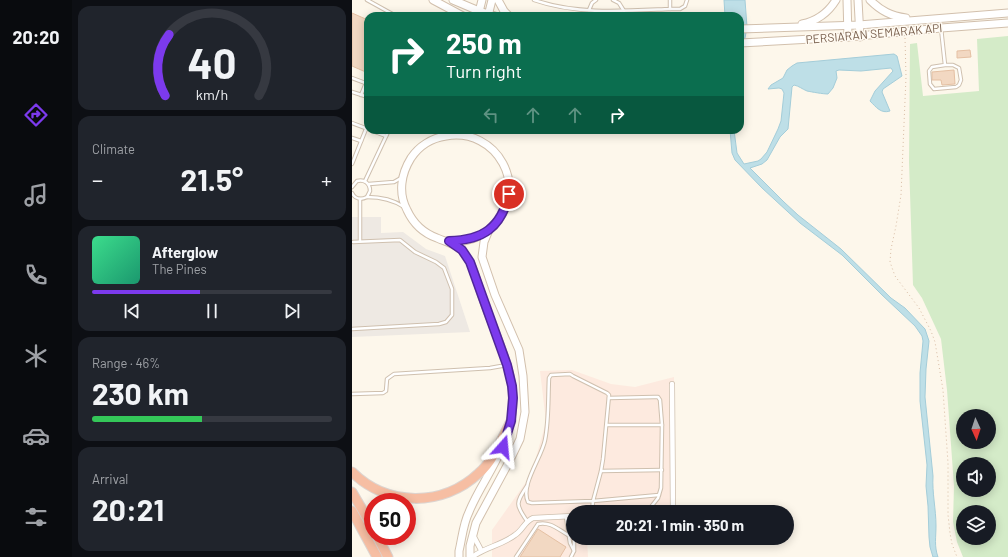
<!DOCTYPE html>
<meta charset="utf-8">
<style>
:root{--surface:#171b24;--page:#20242c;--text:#f1f3f6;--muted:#9ea1a6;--line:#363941;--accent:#7c3aed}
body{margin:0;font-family:Barlow,sans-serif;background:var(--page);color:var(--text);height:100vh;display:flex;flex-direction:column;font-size:15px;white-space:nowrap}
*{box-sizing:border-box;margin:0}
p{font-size:13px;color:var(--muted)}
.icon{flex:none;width:22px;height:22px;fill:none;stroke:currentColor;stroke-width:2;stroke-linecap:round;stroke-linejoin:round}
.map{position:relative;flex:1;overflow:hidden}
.sheet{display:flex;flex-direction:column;gap:6px;padding:6px;background:#0d0f14;width:280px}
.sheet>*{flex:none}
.guide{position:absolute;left:12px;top:12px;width:380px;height:122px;border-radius:12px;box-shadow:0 2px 10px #0003;background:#0b6e4f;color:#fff;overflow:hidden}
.needle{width:26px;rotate:177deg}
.tools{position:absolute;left:604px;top:409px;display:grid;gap:8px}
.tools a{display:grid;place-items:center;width:40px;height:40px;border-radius:50%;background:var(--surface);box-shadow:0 2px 10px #0003;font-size:20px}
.speed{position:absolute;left:12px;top:493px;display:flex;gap:8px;font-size:20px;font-weight:700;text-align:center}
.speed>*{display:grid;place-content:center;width:52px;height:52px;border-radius:50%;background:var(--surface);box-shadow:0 2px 10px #0003;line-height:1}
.speed .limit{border:6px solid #d22;background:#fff;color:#111}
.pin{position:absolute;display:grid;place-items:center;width:34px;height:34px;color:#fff;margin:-17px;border:2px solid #fff;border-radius:50%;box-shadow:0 1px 4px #0007}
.me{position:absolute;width:44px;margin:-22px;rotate:18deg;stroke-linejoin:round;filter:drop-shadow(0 0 3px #0008)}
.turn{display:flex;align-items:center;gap:14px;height:84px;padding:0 16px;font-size:18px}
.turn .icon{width:52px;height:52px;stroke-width:2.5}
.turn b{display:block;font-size:28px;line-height:34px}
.lanes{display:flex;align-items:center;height:38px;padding:0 16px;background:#0003;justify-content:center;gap:20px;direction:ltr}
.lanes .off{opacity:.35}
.big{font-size:30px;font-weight:700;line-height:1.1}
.sheet .card{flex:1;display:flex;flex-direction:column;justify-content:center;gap:6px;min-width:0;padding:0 14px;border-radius:12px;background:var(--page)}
.sheet .dial{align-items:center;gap:0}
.dial svg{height:104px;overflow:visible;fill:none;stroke:var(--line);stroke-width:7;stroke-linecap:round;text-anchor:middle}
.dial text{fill:var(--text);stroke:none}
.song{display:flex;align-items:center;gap:12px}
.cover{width:48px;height:48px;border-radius:6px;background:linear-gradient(135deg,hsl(150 70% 55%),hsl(160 70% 35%))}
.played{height:4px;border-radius:2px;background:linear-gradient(90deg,var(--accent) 45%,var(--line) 45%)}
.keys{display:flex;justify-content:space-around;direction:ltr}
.heat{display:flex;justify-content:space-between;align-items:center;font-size:22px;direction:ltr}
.charge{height:6px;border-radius:3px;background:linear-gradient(90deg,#34c759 46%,var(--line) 0)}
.trip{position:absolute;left:214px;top:505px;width:228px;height:40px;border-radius:20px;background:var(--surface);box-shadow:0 2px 10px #0003;font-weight:700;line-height:40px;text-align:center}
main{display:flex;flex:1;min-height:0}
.menu{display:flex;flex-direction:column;width:72px;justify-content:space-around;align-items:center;background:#090b0e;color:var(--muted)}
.menu .icon{width:28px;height:28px}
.menu .selected{color:var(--accent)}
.menu b{font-size:18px;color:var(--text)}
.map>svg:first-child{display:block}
.commercial{fill:#fdeadf}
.industrial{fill:#eee9e3}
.green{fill:#d4ebc8;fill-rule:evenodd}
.water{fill:#bedfe7;stroke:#a4cdd9}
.building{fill:#f2d8c2;stroke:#e5c0a3}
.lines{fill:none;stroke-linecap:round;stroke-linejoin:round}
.service-casing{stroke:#cfc0af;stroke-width:4.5}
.minor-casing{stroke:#cfc0af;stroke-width:6}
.secondary-casing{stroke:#d2c0ad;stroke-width:9}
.motorway-casing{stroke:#dcd5d1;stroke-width:11}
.path{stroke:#d8bca4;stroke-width:1;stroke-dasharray:1 3;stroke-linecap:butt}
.service{stroke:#fff;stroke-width:2.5}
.minor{stroke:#fff;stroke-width:4.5}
.secondary{stroke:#fff;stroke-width:7}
.motorway{stroke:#f6bea3;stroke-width:9}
.route-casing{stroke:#51269a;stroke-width:10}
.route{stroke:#7c3aed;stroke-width:7}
.labels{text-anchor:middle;stroke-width:3;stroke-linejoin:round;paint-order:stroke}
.street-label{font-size:12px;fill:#785f4d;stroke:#fffaf1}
</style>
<main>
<nav class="menu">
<b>20:20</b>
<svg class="icon selected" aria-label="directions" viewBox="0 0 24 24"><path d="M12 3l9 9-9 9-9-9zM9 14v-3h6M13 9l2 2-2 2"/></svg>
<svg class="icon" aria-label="music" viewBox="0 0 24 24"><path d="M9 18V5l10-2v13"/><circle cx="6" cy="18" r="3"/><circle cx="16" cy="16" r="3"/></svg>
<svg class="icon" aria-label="phone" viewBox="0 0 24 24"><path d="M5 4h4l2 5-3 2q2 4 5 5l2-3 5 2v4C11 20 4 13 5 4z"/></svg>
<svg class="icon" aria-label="climate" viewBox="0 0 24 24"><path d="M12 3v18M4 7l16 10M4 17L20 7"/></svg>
<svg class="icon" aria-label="car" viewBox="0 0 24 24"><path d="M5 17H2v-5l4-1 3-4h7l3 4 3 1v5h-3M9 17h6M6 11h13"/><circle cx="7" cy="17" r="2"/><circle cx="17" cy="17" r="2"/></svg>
<svg class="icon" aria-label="filters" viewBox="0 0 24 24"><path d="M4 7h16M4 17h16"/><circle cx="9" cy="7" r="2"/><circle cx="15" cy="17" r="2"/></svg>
</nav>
<section class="sheet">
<div class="card dial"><svg viewBox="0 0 100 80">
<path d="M14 69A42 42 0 1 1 86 69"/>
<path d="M14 69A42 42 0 0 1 17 22" stroke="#7c3aed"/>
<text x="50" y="56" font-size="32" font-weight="700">40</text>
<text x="50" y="72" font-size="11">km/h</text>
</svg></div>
<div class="card"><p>Climate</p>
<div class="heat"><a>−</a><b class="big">21.5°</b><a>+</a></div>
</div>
<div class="card">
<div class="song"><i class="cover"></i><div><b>Afterglow</b><p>The Pines</p></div></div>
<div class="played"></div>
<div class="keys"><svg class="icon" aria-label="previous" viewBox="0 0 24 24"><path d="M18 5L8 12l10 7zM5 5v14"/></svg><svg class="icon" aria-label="pause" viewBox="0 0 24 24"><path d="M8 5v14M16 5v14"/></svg><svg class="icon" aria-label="next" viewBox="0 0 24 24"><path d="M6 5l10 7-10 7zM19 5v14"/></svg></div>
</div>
<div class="card"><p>Range · 46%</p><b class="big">230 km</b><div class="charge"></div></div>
<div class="card"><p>Arrival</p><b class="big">20:21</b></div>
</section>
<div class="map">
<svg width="656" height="557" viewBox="0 0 656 557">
<rect width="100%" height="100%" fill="#fdf7eb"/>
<polygon class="commercial" points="220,370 259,384 283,387 322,377 323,512 221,512 221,538 235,538 236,557 140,557 140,530 179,475 194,422 188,371"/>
<polygon class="industrial" points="0,217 29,217 29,233 51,232 74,249 93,256 118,332 0,337"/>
<path class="green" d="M656,36V557H611L605,542L601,522L602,486L595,390L589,339L570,298L561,285L557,162L558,44L565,43L571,96L627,91L625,39ZM611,416H637V442H611ZM611,464H637V490H611ZM611,512H637V538H611Z"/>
<g class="water">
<polygon points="372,0 393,0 395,27 393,38 388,53 388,16 373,16"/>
<path d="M542,54L545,56L550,76L531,89L530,92L538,111C529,114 524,107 518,101L523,91L541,71L539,68L509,71L487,70L484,71L485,78L481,88L476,94C471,94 460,92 455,91C450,89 447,86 442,85L440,87L436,129L428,137L415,160L410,164L398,168L432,202L446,215L489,249L539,298L553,308L573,329L577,341L574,369L573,397L581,476C580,493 584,509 584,526C584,537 582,546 586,557H581L578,547L577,537L576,506L574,486L575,465L568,401V373L571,341L570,336L563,326L530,295L490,255L448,223L410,188L383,160L380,153L378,130H382L385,153L392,164L406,161L409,159L415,152L426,129L429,121L432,93L430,89L427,88L416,89L419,85L431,78L435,70L440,66L445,63Z"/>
</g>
<g class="building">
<polygon points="0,13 16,20 16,73 0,66"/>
<polygon points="618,50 619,57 605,58 605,51"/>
<polygon points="602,70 603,84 590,85 589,80 580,80 580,72"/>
<polygon points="186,529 214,547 208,557 168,557"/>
</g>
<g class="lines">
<g class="service-casing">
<g id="service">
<polyline points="15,0 44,16"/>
<path d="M182,0C225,15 273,11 318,9V0"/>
<polyline points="261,0 267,3 272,11"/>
<polyline points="318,9 328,9 333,6 335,0"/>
<polyline points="237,10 240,3 244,0"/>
<polyline points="589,28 593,65 580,67 577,71 578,84 582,89 604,87 607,85 609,80 607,68 601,65 593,65"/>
<polyline points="0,78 16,84"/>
<polyline points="0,92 16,97"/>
<polyline points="9,95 14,83"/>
<polyline points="0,123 16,129"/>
<polyline points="18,130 34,136"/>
<polyline points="0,138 9,141"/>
<polyline points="0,164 14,129"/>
<polyline points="13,181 37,130"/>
<polyline points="17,184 42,182 49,178"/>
<path d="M0,187L5,181C12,179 18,183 18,191L15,197C9,200 3,199 0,193"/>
<path d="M15,197C29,197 40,199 52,207"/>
<polyline points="8,241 8,199"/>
<polyline points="0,329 87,324 94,322 100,315 100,289 92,268 84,262 63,252 48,240 1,242"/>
<polyline points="0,394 31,393 34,391 35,379 42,374 138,368 155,365"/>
<polyline points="257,398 302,397 306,397 308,400 310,425 309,488 306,498 295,512"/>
<polyline points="255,425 310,425"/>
<polyline points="249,471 310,470"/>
<path d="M175,486C164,503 163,504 175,521"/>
<path d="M240,512L241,501L249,471L251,459L257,395L255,393L221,376L218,374L199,375L197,378C196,398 197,420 193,440C190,457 168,485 176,502L180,503L241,501L307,495"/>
<polyline points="219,516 221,535"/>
<polyline points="214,517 218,543 222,551"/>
<path d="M164,557L186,524C198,521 207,530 216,535"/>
<polyline points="219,557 222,551 222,538"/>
</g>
</g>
<g class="minor-casing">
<g id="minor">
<polyline points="316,512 321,510 320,384"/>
<polyline points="121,535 129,550"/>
<path d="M120,557C134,547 150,545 163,535C171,530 172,522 181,518L221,516"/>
</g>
</g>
<g class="secondary-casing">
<g id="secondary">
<polyline points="81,0 111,16"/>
<polyline points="101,0 127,11 143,16"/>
<polyline points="146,0 152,11 157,16"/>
<polyline points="495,0 496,37"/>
<polyline points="506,0 508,37"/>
<path d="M518,0C529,11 539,16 554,18"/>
<polyline points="126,16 130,0"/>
<polyline points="136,16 140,0"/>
<path d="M450,24C465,21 476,13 484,0"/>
<polyline points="388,29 507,25 656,13"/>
<polyline points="388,43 496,37 589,28 656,23"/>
<path d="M97,241C102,241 107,241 112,241C123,239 134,233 141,226C179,188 145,127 94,136C80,138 67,146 59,158C49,174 46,193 55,210C61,223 71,233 85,238C94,242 102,243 109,250C113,253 115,258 118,262C124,275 127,289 132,302C145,341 171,384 157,426"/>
<path d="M107,557V551C110,539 111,524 117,512C126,489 142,469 151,445"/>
<polyline points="118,557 118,546 124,523 157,462 168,439 173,412 171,376 167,350 143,295 130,257 132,242 137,230"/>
</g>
</g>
<g class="motorway-casing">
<g id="motorway">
<path d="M0,472C35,507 91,507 127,473C142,460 150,438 159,421"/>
<polyline points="0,492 21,528"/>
<polyline points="0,511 25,557"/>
<polyline points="25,536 36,557"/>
</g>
</g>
<polyline class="path" points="553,38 554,77 549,195 544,226 539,249 538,262 543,276 567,308 579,331 583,342 591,390 596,463 596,515 598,533 600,544 605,557"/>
<use href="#service" class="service"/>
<use href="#minor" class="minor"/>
<use href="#secondary" class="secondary"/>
<use href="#motorway" class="motorway"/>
</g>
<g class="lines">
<g class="route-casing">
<path id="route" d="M151,447L159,421L161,398L160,386L155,365L118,262L110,250L97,241C131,240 149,228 157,194"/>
</g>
<use href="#route" class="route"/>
</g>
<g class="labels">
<g class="street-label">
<text transform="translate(522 34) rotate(-5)" y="4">PERSIARAN SEMARAK API</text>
</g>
</g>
</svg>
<div class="tools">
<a><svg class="needle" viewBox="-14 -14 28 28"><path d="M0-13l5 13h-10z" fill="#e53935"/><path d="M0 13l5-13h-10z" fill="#9ea1a6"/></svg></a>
<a><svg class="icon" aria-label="sound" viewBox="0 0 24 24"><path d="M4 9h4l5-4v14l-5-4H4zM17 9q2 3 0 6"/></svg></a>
<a><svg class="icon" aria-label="layers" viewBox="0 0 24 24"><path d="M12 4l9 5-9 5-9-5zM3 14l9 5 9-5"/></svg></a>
</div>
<div class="speed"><div class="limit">50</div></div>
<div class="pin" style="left:157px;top:194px;background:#d93025"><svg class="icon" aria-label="arrive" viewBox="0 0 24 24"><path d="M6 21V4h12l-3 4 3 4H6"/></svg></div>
<svg class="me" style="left:151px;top:447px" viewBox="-20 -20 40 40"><path d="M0-17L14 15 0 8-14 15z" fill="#7c3aed" stroke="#fff" stroke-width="4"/></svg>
<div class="trip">20:21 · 1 min · 350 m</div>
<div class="guide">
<div class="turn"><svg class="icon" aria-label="right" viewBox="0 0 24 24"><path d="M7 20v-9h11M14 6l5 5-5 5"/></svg><div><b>250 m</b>Turn right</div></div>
<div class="lanes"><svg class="icon off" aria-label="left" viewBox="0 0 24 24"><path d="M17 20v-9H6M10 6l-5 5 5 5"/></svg><svg class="icon off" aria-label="ahead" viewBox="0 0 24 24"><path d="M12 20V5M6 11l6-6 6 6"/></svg><svg class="icon off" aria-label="ahead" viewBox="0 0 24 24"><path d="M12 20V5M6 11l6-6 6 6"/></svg><svg class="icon" aria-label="right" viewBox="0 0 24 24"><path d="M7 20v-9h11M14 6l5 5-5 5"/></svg></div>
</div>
</div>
</main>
